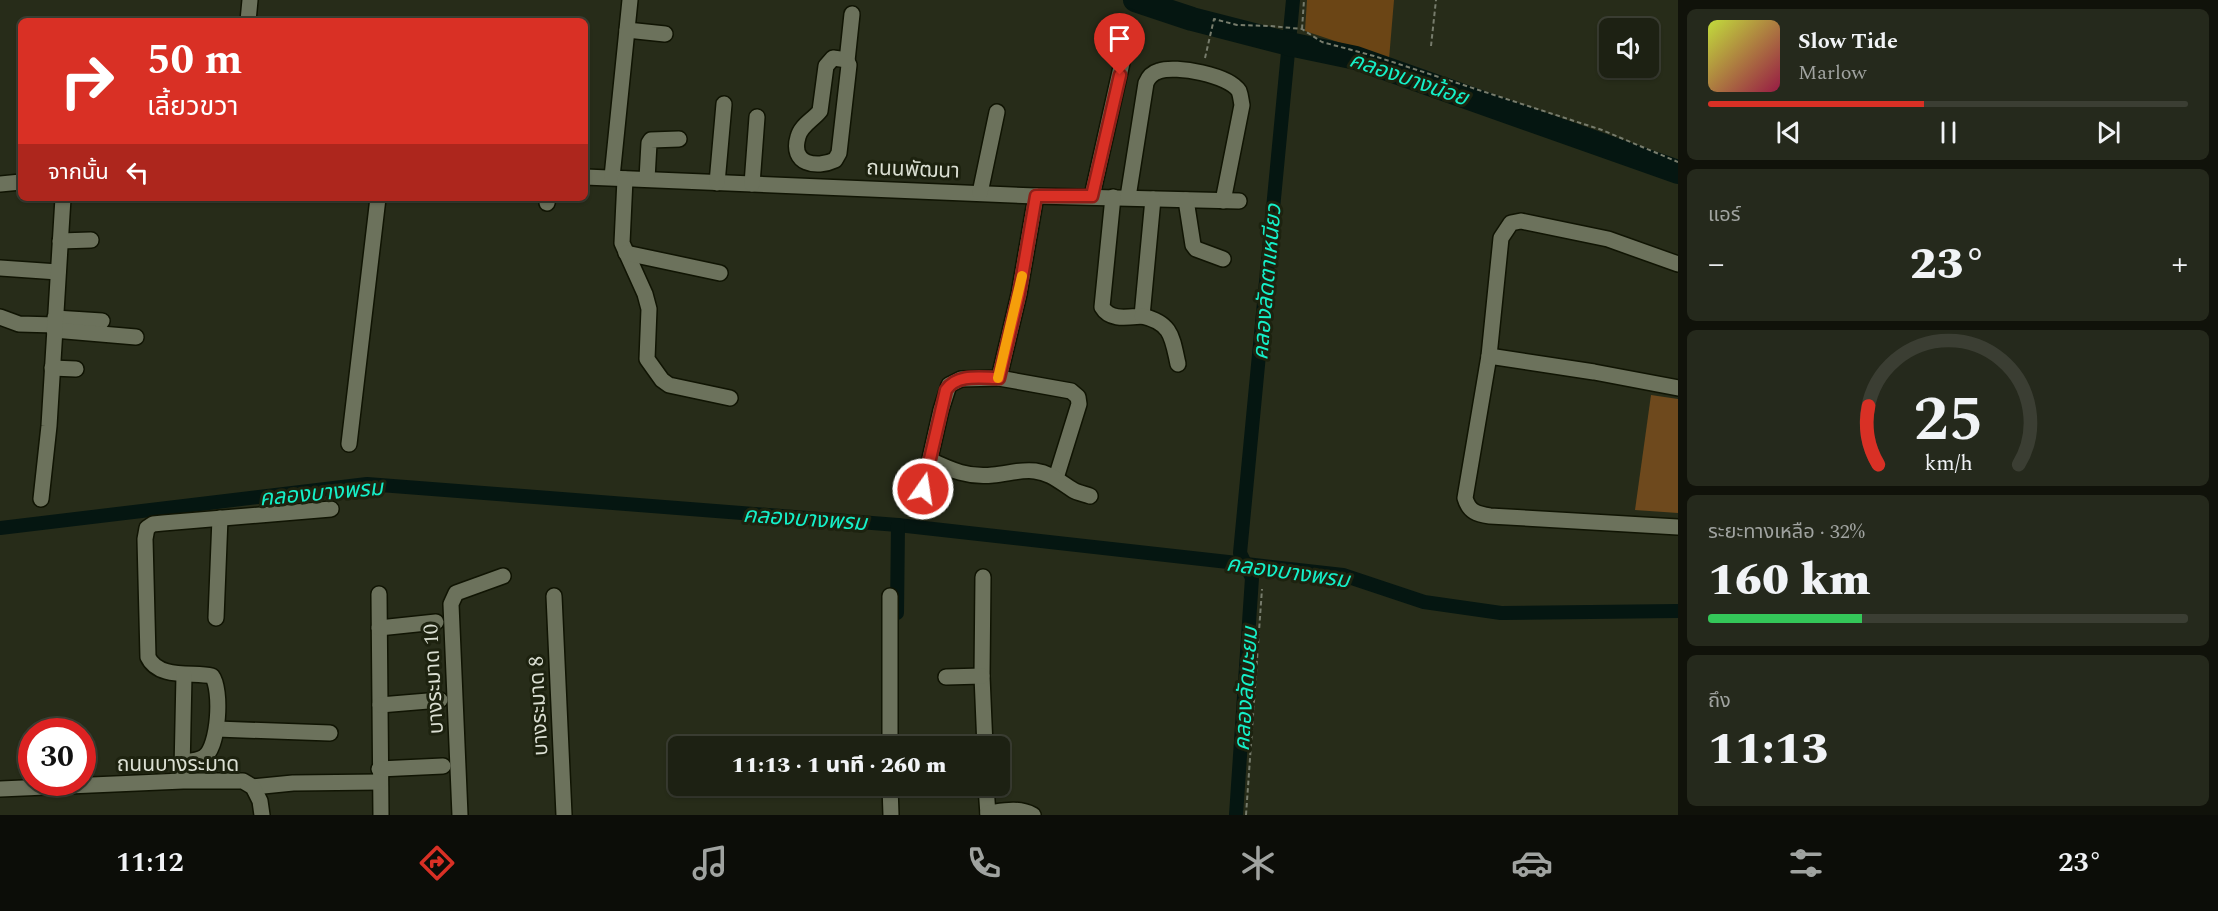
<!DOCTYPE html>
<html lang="th">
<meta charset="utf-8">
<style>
:root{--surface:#1d2113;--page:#25291c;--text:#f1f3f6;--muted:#a0a3a0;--line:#3b3e33;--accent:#d93025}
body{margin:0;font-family:Spectral,"Noto Sans Thai",serif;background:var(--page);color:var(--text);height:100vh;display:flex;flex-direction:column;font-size:22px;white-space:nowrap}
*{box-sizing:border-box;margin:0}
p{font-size:20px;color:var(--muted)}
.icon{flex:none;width:33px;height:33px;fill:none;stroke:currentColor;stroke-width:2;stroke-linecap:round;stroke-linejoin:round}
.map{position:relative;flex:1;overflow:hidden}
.panel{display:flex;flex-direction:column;gap:9px;padding:9px;background:#10120a;width:540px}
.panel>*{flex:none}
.top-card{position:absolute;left:18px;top:18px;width:570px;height:183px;border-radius:9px;box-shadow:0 2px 4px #0004,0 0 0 2px var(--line);background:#d93025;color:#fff;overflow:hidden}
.controls{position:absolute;left:1599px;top:18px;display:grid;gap:12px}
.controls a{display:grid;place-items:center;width:60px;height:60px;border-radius:9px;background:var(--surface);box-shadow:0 2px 4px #0004,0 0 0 2px var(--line);font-size:30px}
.speed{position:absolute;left:18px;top:718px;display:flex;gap:12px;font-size:30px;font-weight:700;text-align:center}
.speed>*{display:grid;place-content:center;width:78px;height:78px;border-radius:50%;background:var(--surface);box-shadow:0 2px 4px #0004,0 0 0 2px var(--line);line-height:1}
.speed .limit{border:9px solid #d22;background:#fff;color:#111}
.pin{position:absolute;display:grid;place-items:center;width:51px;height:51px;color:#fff;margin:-62px -26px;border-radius:50% 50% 50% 0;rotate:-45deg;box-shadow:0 0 6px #0007}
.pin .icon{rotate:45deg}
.me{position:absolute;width:66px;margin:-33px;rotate:13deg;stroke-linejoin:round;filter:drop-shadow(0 0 4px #0008)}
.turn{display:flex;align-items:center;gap:21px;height:126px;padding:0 30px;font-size:27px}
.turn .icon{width:78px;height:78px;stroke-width:2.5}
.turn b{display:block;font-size:42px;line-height:51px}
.then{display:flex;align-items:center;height:57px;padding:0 30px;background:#0003;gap:12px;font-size:22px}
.big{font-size:45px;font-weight:800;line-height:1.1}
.panel .tile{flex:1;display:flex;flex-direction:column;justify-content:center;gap:9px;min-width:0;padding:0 21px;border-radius:9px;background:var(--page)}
.panel .dial{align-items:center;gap:0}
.dial svg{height:156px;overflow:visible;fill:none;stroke:var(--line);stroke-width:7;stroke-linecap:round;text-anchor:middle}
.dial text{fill:var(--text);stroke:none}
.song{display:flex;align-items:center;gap:18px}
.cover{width:72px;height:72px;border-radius:9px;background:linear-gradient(135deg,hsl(70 70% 55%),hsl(340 70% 35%))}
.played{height:6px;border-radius:3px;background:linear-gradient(90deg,var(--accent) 45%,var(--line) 45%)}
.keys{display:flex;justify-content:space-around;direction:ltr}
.heat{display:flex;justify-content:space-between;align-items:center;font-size:33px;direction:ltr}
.charge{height:9px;border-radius:4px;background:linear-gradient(90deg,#34c759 32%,var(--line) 0)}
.trip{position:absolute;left:668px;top:736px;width:342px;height:60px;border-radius:9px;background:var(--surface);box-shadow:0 2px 4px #0004,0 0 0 2px var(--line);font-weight:800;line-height:60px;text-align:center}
.tab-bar{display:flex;height:96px;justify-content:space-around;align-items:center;background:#0c0d08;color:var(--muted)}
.tab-bar .icon{width:42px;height:42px}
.tab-bar .on{color:var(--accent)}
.tab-bar b{font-size:27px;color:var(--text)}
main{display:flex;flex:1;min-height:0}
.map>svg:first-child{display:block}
.green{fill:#6b4515}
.forest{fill:#6e491d}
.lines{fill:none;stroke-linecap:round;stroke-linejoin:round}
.canal{stroke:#051611;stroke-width:14}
.river{stroke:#051611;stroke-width:24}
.minor-casing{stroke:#101403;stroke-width:18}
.path{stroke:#777c6c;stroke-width:2;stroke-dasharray:4.5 3;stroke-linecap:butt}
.minor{stroke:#6c725c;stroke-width:15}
.route-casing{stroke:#8d1f18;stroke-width:15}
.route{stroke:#d93025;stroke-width:10}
.slow{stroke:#f59e0b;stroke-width:10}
.labels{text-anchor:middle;stroke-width:6;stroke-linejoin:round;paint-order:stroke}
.street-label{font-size:21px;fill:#dbdfd3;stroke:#1d220f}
.water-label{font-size:22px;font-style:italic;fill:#15f0c9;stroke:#1d220f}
</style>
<main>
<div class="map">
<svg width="1678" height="815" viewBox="0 0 1678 815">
<rect width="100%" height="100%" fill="#272c19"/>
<polygon class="green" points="1307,0 1394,0 1389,59 1305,31"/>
<polygon class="forest" points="1651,395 1678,399 1678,513 1635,510"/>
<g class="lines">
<g class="canal">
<polyline points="0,528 367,484 898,525 1246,564 1343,575 1424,602 1501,613 1678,611"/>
<polyline points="897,613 898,525"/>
<polyline points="1236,815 1252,578 1240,553 1293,0"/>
</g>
<polyline class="river" points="1135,0 1192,19 1289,44 1356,58 1678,172"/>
<g class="minor-casing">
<g id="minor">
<polyline points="248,21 250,0"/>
<polyline points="627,30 665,34"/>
<path d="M833,58C840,59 846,58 849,65L839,153L835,160C816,169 790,164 798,137C801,125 813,120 820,111L826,66Z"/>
<polyline points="847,61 852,14"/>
<polyline points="585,177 1036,196 1239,201"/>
<polyline points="612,177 630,0"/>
<polyline points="625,179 622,243 645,294 649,309 647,359 662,380 669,385 730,398"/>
<polyline points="647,179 649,143 651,140 679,139"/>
<polyline points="717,183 724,104"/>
<polyline points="0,184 21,182"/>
<polyline points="752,184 757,117"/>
<polyline points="980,193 997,112"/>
<polyline points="1092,196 1124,54"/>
<path d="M1113,197L1102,307C1110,321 1128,317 1142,316L1153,199"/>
<path d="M1128,197L1146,83C1148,78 1152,73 1159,71C1176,65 1229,75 1239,91C1241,96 1241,101 1242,105L1223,201"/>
<polyline points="1186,200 1193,245 1196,249 1223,259"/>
<polyline points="547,203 548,198"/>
<polyline points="60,241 91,240"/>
<polyline points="626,253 720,273"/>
<path d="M1678,264L1608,239L1521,221L1511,223L1501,238L1489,356L1465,498C1469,512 1477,514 1490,516L1678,527"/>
<polyline points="0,268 58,272"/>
<path d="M1142,316C1172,323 1172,337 1178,364"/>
<polyline points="0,317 19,324 55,325"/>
<polyline points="55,318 102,321"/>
<polyline points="54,330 136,337"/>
<polyline points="1489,356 1594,372 1678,388"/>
<polyline points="52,368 76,369"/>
<polyline points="999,378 1071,391 1078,397 1079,404 1056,478"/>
<polyline points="349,444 378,198"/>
<path d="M930,460C951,470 969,478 993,475C1007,474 1021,469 1035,471C1051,473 1060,482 1073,490C1078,493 1085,494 1090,496"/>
<polyline points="923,489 941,410 949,385 961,379 999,378 1019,294 1036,196"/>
<polyline points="41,499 49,426 63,198"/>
<polyline points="983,577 982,676 985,747"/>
<polyline points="379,594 381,815"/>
<polyline points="554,596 564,815"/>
<polyline points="890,596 890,747"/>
<polyline points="216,618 220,518"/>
<polyline points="379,628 436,622"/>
<polyline points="946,677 982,676"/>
<polyline points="380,705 440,700"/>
<polyline points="217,729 330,733"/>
<path d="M181,762C189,761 198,761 204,757C219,747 222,689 212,676C192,672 158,679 148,657L145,539L147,528L153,524L163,523L331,509"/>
<polyline points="379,769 443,766"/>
<polyline points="182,771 184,675"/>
<polyline points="890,786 891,815"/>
<polyline points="986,786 988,815"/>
<polyline points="253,787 293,783 380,782"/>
<polyline points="0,789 183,781 243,781 253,787 260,801 262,815"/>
<path d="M988,813C1003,811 1018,807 1033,815"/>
<polyline points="460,815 451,604 456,593 503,576"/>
</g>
</g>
<g class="path">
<polyline points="1302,29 1304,0"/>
<polyline points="1431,46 1436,0"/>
<polyline points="1205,58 1214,19 1237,25 1271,26 1302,29 1322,42 1374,56 1602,130 1678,162"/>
<polyline points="1246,815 1262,589"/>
</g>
<use href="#minor" class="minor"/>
</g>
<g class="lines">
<g class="route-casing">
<path id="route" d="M923,489L946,390C957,373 982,378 999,378L1019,294L1036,196H1092L1120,75"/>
</g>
<use href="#route" class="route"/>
<polyline class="slow" points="998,378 1022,276"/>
</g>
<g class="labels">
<g class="street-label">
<text transform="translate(913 169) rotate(2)" y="7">ถนนพัฒนา</text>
<text transform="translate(433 679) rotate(-93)" y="7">บางระมาด 10</text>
<text transform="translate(538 706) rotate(-93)" y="7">บางระมาด 8</text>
<text x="178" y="771">ถนนบางระมาด</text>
</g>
<g class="water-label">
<text transform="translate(1409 78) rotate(19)" y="8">คลองบางน้อย</text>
<text transform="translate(1266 282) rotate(-85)" y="8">คลองลัดตาเหนียว</text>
<text transform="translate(321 492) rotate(-5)" y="8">คลองบางพรม</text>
<text transform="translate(805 518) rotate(4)" y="8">คลองบางพรม</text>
<text transform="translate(1288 571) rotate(8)" y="8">คลองบางพรม</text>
<text transform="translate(1245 689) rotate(-86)" y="8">คลองลัดมะยม</text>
</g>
</g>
</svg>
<div class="controls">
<a><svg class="icon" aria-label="sound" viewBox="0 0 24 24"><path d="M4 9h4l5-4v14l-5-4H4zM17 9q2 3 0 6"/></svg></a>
</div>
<div class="speed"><div class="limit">30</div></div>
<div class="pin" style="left:1120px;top:75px;background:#d93025"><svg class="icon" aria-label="arrive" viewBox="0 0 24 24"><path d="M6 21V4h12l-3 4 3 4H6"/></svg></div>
<svg class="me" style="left:923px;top:489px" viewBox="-20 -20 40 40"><circle r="17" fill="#d93025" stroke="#fff" stroke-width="3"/><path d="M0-11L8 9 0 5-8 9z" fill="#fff"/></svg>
<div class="trip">11:13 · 1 นาที · 260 m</div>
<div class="top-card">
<div class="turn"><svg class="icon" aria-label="right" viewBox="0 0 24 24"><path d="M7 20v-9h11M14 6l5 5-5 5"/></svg><div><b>50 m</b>เลี้ยวขวา</div></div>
<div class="then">จากนั้น<svg class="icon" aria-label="left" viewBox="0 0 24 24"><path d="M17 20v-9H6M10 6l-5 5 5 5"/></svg></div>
</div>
</div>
<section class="panel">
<div class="tile">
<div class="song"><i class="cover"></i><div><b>Slow Tide</b><p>Marlow</p></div></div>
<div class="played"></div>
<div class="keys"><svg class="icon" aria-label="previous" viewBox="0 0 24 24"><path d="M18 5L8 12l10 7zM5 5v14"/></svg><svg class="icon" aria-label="pause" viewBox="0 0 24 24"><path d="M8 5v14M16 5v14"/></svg><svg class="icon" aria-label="next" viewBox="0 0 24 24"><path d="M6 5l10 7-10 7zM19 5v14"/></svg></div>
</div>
<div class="tile"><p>แอร์</p>
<div class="heat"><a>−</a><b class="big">23°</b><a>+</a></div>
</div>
<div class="tile dial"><svg viewBox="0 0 100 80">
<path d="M14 69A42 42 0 1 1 86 69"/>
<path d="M14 69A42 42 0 0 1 9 39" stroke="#d93025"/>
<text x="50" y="56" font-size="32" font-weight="700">25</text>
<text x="50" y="72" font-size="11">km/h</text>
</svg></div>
<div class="tile"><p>ระยะทางเหลือ · 32%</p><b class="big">160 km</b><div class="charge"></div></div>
<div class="tile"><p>ถึง</p><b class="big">11:13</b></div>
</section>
</main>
<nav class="tab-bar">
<b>11:12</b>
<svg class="icon on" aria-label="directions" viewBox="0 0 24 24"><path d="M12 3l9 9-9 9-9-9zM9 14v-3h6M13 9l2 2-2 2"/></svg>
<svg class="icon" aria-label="music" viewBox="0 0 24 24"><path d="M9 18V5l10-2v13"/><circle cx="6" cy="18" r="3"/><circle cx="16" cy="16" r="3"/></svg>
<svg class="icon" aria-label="phone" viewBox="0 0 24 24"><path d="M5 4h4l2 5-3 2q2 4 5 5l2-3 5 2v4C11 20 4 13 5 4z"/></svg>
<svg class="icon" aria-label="climate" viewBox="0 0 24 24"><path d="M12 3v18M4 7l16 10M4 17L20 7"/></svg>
<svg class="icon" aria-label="car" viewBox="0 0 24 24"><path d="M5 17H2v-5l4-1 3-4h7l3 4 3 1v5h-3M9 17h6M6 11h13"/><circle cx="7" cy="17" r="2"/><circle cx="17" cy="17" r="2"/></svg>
<svg class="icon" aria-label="filters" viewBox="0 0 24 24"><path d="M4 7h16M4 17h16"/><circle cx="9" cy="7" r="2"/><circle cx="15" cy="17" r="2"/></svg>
<b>23°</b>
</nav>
